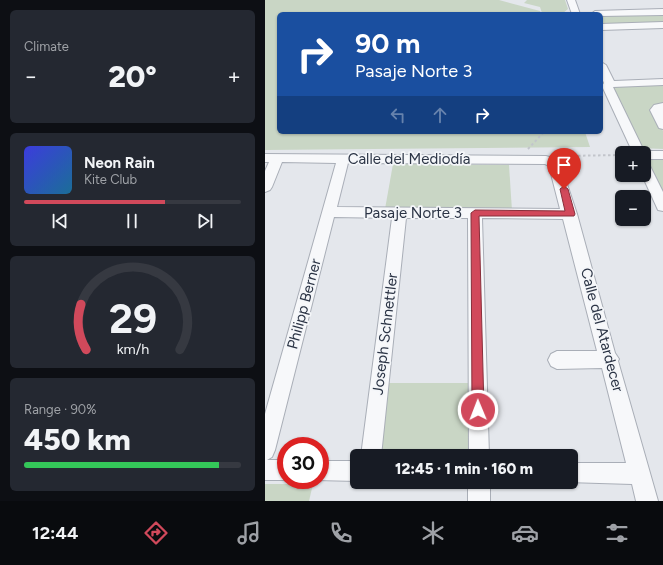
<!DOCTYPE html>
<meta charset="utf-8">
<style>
:root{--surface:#171b24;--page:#242831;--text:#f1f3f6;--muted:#9ea1a6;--line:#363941;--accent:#d1495b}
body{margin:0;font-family:Figtree,sans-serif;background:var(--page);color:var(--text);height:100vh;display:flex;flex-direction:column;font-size:15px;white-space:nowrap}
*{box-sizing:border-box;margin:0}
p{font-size:13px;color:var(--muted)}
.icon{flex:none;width:22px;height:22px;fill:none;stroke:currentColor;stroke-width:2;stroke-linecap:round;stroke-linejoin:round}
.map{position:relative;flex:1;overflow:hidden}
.details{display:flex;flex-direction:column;gap:10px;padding:10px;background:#0d0f14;width:265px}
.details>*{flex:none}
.hud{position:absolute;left:12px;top:12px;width:326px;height:122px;border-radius:6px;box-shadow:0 1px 3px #0004;background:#1a4fa0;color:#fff;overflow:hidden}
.controls{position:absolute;left:350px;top:146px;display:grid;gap:8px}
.controls a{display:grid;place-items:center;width:36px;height:36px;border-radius:6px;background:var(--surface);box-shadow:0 1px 3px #0004;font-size:20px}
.speed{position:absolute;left:12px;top:437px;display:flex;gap:8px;font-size:20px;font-weight:700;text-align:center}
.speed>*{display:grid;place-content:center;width:52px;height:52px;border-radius:50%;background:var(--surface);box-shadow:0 1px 3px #0004;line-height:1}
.speed .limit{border:6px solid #d22;background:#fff;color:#111}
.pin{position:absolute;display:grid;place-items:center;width:34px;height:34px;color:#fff;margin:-41px -17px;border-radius:50% 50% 50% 0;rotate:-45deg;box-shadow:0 0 4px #0007}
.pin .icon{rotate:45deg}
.me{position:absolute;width:44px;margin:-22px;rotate:359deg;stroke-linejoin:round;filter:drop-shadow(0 0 3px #0008)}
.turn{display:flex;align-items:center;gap:14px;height:84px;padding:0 12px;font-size:18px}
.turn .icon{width:52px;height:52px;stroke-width:2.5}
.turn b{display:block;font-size:28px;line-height:34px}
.lanes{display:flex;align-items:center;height:38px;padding:0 12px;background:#0003;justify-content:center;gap:20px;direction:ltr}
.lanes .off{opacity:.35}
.big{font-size:30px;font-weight:800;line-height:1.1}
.details .widget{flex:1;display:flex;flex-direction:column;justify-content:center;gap:6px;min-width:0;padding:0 14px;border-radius:6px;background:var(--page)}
.details .dial{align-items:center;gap:0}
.dial svg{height:104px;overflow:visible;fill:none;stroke:var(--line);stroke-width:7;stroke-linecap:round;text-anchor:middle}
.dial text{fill:var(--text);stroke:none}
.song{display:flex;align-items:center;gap:12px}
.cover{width:48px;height:48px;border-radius:6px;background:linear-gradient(135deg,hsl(240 70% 55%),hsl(200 70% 35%))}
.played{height:4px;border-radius:2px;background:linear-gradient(90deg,var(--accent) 65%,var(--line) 65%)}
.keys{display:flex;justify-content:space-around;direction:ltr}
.heat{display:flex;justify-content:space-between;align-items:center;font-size:22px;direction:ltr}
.charge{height:6px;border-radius:3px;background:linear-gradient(90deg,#34c759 90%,var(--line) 0)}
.trip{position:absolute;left:85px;top:449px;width:228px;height:40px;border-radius:6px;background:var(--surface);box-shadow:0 1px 3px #0004;font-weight:800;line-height:40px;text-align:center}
.menu{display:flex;height:64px;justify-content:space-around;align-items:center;background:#090b0e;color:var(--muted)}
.menu .icon{width:28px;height:28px}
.menu .current{color:var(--accent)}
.menu b{font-size:18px;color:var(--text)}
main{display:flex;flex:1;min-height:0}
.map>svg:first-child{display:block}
.green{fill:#c9d6c5}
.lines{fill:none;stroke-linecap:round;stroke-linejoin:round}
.street-casing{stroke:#a9aeb7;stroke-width:2}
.path{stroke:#c2c5cb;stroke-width:2;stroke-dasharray:2.5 2.5;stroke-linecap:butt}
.street{fill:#f7f8fa;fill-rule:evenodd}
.route{fill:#d1495b;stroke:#882f3b}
.labels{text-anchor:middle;stroke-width:3.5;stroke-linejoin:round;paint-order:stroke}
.street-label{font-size:15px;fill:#2b3445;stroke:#f4f6f9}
</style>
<main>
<section class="details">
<div class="widget"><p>Climate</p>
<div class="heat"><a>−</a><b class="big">20°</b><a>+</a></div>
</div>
<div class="widget">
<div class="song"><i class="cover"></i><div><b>Neon Rain</b><p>Kite Club</p></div></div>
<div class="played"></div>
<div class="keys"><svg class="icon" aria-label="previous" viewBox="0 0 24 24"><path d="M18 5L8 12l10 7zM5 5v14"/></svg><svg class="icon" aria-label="pause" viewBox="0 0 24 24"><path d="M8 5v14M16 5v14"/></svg><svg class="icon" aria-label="next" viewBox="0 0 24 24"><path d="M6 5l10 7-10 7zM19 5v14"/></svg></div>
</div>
<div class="widget dial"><svg viewBox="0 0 100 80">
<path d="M14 69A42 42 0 1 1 86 69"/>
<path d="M14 69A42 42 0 0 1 10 34" stroke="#d1495b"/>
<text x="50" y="56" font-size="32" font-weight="700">29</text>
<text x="50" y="72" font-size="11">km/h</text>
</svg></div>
<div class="widget"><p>Range · 90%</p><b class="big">450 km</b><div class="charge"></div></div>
</section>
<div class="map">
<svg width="398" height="501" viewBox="0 0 398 501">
<rect width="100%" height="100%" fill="#e4e7ec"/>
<g class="green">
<polygon points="0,0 234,0 275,11 276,14 14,14 14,132 320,132 325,147 0,150"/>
<polygon points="262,0 300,0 303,9 298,13 277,13 275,7 259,3"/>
<polygon points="398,14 398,23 336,24 336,16"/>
<polygon points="398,84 398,104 389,105 387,110 398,131 398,149 375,148 345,86"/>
<polygon points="398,158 398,201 379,160"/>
<polygon points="128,164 244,165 247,211 120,209"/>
<polygon points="121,383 208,383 206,456 118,456 115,453"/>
<polygon points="0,484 48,484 44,501 0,501"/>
</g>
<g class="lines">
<g class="street-casing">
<g id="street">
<polygon points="302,0 310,0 315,14 307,14"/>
<polygon points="398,9 398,15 336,16 336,14 326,14 330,11"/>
<polygon points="398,22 398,28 336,30 336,24"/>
<polygon points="336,62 341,65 349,81 398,79 398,85 348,87 379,151 398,151 398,159 379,159 379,153 368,153 337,86 339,83 336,76"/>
<polygon points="398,103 398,129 394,128 385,110 389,105"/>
<path d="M0,154L281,156L294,160L312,214L350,353L354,359L353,361L393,501H371L367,484L302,482H306V463H361L337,368L292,369L286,366L283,360L286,354L292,351H332L298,219L217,218L224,456H204L203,218H141L116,456H96L127,218L69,217L10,450L7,457L2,460H21L22,480H0V414L71,163L17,162L7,187L5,190L0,192V171L4,162H0ZM83,163L280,164L284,166L295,209L72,207Z"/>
<polygon points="379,161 383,162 398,192 398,211 393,210 377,175 379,175"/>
<polygon points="55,461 92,461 92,481 51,480 55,480"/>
<rect x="203" y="482" width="22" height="19"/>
</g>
</g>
<g class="path">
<polyline points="263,149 279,132"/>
<polyline points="298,156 357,155"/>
</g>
<use href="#street" class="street"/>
</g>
<polygon class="route" points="299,186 303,189 310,214 309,216 214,216 219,410 217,415 213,416 209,415 207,410 206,213 210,210 300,211 295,189"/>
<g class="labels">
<g class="street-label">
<text x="144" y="164">Calle del Mediodía</text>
<text x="148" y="218">Pasaje Norte 3</text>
<text transform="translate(39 304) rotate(-75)" y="5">Philipp Berner</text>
<text transform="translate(337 330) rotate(75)" y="5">Calle del Atardecer</text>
<text transform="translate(120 334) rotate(-83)" y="5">Joseph Schnettler</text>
</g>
</g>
</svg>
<div class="controls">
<a>+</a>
<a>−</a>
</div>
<div class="speed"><div class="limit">30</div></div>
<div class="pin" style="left:299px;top:189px;background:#d93025"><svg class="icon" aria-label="arrive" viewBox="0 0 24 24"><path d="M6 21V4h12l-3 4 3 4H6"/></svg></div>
<svg class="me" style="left:213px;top:410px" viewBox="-20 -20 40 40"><circle r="17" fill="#d1495b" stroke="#fff" stroke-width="3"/><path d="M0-11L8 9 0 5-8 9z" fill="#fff"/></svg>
<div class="trip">12:45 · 1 min · 160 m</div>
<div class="hud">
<div class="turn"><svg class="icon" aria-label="right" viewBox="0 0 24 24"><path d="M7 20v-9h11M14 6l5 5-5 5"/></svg><div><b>90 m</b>Pasaje Norte 3</div></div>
<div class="lanes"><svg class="icon off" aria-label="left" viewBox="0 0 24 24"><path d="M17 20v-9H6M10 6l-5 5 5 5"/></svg><svg class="icon off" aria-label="ahead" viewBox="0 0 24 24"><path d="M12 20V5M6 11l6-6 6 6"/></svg><svg class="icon" aria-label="right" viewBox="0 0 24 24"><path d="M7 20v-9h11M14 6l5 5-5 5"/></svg></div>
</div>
</div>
</main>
<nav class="menu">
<b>12:44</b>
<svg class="icon current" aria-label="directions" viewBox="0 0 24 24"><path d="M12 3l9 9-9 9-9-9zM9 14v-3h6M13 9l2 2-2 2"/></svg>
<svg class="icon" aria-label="music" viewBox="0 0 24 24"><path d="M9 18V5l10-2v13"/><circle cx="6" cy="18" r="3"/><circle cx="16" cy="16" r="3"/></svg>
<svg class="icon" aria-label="phone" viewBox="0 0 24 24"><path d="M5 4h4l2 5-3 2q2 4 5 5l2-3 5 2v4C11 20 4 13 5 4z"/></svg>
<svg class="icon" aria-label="climate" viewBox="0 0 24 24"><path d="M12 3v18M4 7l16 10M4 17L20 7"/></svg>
<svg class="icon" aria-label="car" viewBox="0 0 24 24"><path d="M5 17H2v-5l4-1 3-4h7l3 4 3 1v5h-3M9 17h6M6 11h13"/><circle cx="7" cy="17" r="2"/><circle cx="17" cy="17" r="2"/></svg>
<svg class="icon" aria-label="filters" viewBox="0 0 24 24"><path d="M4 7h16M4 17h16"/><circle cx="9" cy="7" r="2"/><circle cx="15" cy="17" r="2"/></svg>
</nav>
